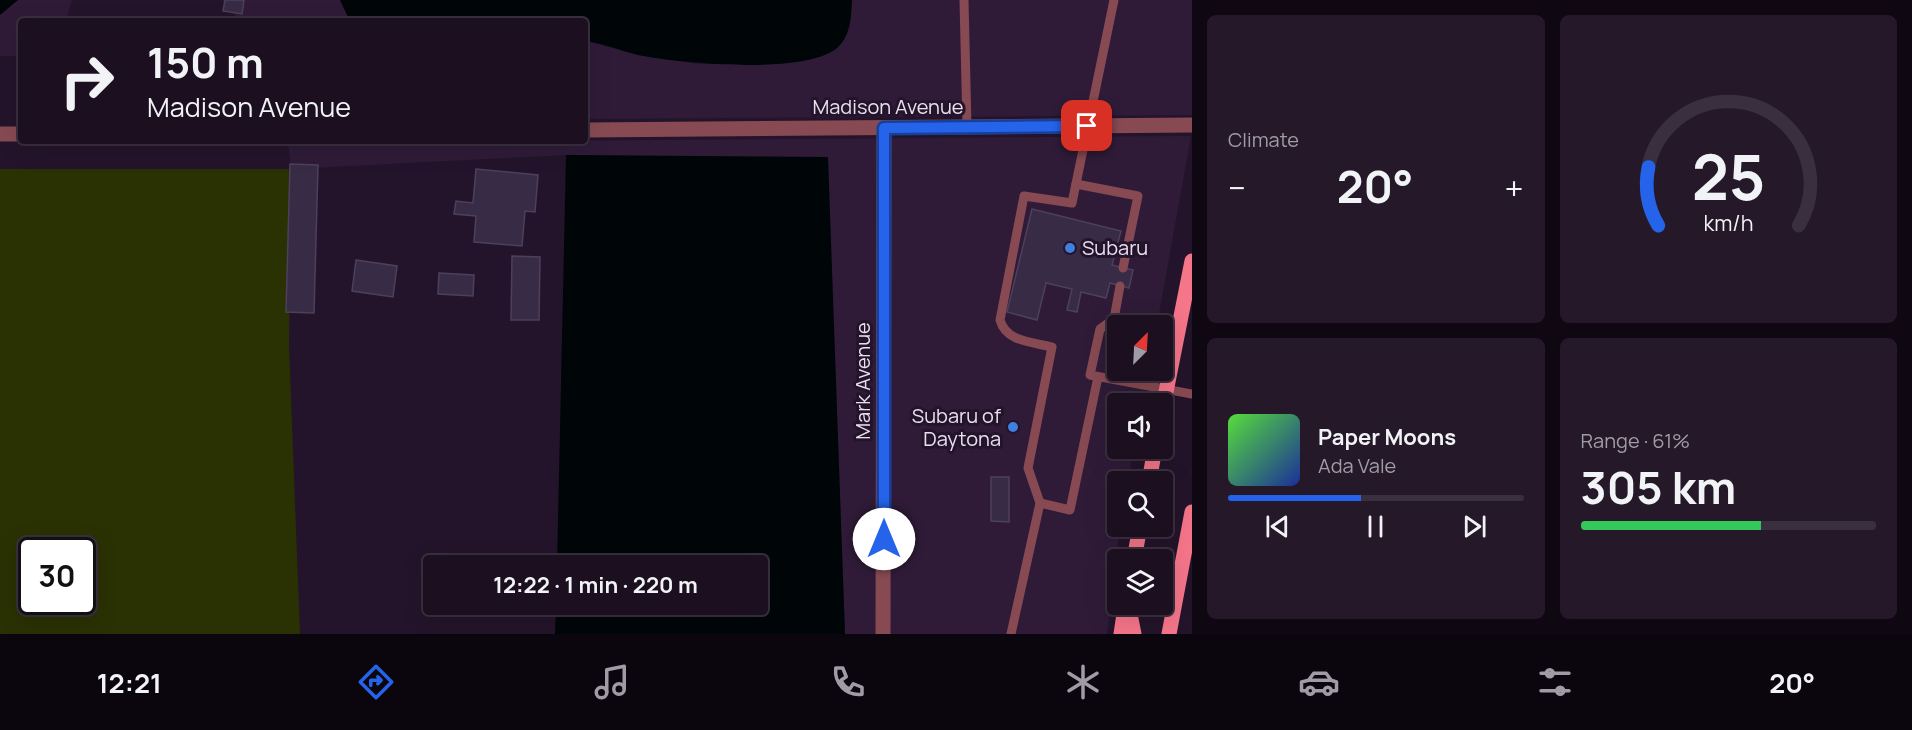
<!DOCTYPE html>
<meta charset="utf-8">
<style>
:root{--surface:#1b0f20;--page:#241829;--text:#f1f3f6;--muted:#a09ca5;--line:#392f3e;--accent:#2563eb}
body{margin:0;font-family:Manrope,sans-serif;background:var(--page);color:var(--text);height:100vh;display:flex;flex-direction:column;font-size:22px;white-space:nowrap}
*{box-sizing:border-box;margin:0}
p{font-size:20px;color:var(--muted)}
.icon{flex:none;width:33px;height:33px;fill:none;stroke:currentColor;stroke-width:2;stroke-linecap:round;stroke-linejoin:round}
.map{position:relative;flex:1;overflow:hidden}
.panel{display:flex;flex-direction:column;gap:15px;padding:15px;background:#0f0812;width:720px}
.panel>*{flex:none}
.top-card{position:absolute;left:18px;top:18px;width:570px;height:126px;border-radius:6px;box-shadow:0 6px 24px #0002,0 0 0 2px var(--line);background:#1b0f20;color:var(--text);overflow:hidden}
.needle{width:39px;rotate:24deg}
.fabs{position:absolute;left:1107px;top:315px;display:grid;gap:12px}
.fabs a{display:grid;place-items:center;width:66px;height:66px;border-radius:6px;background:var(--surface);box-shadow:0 6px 24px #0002,0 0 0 2px var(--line);font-size:30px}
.speed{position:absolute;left:18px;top:537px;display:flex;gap:12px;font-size:30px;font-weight:700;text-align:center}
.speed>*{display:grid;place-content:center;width:78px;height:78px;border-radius:50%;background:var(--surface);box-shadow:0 6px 24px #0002,0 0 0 2px var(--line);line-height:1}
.speed .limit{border:3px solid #111;border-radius:9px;background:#fff;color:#111}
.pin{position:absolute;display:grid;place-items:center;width:51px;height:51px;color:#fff;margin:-26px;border-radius:12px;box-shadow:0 3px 9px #0006}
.me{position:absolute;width:66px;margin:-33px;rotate:0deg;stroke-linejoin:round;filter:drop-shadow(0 0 4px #0008)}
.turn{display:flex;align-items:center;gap:21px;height:126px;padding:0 30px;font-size:27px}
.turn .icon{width:78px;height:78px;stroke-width:2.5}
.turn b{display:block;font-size:42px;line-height:51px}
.big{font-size:45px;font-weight:700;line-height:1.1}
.panel .widget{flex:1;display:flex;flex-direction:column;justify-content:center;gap:9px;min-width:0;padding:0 21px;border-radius:9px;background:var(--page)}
.panel .dial{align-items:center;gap:0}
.dial svg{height:156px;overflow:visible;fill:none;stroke:var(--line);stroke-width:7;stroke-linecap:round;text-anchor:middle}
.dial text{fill:var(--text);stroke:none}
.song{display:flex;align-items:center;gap:18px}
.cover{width:72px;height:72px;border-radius:9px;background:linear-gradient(135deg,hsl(110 70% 55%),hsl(230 70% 35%))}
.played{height:6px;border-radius:3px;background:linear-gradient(90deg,var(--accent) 45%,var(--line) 45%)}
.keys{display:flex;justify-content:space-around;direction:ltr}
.heat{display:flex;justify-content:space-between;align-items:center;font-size:33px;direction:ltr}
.charge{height:9px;border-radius:4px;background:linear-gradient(90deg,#34c759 61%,var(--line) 0)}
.panel .tiles{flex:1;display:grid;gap:15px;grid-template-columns:repeat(2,1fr)}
.trip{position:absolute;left:423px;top:555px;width:345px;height:60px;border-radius:6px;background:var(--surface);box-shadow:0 6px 24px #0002,0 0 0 2px var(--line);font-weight:700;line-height:60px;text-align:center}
.tabs{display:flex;height:96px;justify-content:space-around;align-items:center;background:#0b060d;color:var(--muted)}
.tabs .icon{width:42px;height:42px}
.tabs .on{color:var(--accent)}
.tabs b{font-size:27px;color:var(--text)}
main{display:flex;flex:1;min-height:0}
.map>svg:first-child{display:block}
.built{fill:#2f1b38}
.green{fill:#2a3103;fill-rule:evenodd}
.water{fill:#000608}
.building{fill:#382b46;stroke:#4d405c;stroke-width:1.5}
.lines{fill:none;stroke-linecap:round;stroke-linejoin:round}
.service{stroke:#874a52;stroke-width:9}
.minor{stroke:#874a52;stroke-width:15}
.tertiary{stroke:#874a52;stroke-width:15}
.primary{stroke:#f57589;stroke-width:15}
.route-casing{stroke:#184099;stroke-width:15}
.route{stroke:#2563eb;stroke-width:10}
.shop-dot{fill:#3f7fe0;stroke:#24142b;stroke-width:2}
.labels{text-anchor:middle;stroke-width:6;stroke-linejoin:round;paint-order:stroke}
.street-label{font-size:20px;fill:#e8deee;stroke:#24142b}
.poi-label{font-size:20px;fill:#e8deee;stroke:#24142b;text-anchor:start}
</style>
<main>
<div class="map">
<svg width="1192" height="634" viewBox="0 0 1192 634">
<rect width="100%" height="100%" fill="#24142b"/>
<g class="built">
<polygon points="18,0 72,0 66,21 21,21 21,56 0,56 0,15"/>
<polygon points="222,0 340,0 350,21 240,21"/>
<polygon points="852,0 1192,0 1192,115 585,119 585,41 639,55 700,64 791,62 850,25"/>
<polygon points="1191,136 1157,325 1118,326 1118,370 1149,371 1143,403 1118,404 1118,448 1134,449 1128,481 1118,482 1118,526 1120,527 1107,634 845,634 827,158 566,155 291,169 288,143"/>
</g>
<path class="green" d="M0,169H291L289,345L300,634H0ZM32,550H82V602H32Z"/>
<g class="water">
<polygon points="0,0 18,0 0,15"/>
<path d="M340,0H852C851,15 851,32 841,44C816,77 676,63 638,55C621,51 603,43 585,41V21H350Z"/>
<polygon points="566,155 828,157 845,634 555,634 556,605 758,604 758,566 557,565"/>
</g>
<g class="building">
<polygon points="225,0 244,0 242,14 223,11"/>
<polygon points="290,164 318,165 314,313 286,312"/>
<polygon points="476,169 538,175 535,212 525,211 522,246 474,242 476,216 454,214 456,201 473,203"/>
<polygon points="1032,209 1121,231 1112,265 1133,270 1129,288 1110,283 1106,298 1081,292 1077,312 1067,310 1072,289 1046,283 1037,320 1007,312"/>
<polygon points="512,256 540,257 539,320 511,320"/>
<polygon points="356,260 397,266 393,297 352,291"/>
<polygon points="439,273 474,275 473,296 438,294"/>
<polygon points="991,477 1009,477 1009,522 991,521"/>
</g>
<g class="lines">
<g class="service">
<polyline points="964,0 967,127"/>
<polyline points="1076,184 1138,196 1123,268"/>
<polyline points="1120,286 1114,319 1100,329 1090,375 1192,394"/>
<path d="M1040,503L1028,468L1052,347C1032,342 1006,342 1000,320L1024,196L1072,203L1114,0"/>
<polyline points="1011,634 1040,503 1070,510 1098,377"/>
</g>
<polyline class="minor" points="883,634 884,128"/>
<g class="tertiary">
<polyline points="585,130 1192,125"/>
<polyline points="0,134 21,134"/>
</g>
<g class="primary">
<polyline points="1162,412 1192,261"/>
<polyline points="1149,482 1155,448"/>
<polyline points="1134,560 1140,526"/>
<polyline points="1128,604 1134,634"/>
<polyline points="1121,634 1125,607"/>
<polyline points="1169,634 1192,512"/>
</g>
</g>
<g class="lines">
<g class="route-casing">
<polyline id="route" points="884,539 884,128 1087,126"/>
</g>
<use href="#route" class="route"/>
</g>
<g class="shop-dot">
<circle cx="1070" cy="248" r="6"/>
<circle cx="1013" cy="427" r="6"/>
</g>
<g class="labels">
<g class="street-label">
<text x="888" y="114">Madison Avenue</text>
<text transform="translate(863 381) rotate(-90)" y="7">Mark Avenue</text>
</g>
<g class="poi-label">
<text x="1082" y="255">Subaru</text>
<text x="1001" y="423" text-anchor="end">Subaru of<tspan x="1001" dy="23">Daytona</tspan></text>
</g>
</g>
</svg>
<div class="fabs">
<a><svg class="needle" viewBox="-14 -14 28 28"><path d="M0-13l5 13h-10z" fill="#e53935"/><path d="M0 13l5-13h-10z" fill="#a09ca5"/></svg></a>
<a><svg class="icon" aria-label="sound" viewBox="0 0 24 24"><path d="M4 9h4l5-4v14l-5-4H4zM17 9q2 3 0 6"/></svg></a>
<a><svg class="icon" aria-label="search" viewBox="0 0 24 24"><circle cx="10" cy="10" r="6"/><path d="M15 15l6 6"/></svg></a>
<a><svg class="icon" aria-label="layers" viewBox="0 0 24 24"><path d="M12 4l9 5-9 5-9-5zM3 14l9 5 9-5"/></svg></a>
</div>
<div class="speed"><div class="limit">30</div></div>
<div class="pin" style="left:1087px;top:126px;background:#d93025"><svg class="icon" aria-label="arrive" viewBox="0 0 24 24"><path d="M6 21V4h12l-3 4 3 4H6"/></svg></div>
<svg class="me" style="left:884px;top:539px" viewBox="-20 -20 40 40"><circle r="19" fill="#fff"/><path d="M0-13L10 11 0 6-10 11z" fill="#2563eb"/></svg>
<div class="trip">12:22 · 1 min · 220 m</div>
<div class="top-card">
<div class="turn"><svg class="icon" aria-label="right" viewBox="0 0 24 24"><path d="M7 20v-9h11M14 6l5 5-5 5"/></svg><div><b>150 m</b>Madison Avenue</div></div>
</div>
</div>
<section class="panel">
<div class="tiles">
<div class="widget"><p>Climate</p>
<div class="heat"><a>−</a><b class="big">20°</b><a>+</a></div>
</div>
<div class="widget dial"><svg viewBox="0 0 100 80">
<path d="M14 69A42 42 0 1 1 86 69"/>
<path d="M14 69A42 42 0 0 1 9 39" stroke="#2563eb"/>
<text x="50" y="56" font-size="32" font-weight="700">25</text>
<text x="50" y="72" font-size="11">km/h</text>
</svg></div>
<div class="widget">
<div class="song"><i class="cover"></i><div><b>Paper Moons</b><p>Ada Vale</p></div></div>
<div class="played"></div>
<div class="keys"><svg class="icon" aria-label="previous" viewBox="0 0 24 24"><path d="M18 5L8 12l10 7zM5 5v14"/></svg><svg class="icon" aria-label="pause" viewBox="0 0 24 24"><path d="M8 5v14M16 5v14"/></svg><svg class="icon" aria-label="next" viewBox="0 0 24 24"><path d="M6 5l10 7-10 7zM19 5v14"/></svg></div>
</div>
<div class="widget"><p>Range · 61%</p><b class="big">305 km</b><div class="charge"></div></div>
</div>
</section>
</main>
<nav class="tabs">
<b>12:21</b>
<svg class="icon on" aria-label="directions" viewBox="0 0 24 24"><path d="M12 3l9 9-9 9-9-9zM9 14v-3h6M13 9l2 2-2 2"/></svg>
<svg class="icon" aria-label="music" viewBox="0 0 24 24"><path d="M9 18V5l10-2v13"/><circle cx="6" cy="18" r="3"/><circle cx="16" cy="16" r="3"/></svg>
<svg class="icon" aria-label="phone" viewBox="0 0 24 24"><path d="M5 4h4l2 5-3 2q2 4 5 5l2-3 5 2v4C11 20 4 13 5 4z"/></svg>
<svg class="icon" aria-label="climate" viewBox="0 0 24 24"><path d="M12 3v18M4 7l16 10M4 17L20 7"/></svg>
<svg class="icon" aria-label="car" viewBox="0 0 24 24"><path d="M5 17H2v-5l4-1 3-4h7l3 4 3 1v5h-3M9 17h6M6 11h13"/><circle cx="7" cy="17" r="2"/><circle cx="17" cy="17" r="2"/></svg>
<svg class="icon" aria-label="filters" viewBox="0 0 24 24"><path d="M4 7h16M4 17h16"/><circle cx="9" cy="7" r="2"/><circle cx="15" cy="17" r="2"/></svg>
<b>20°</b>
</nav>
